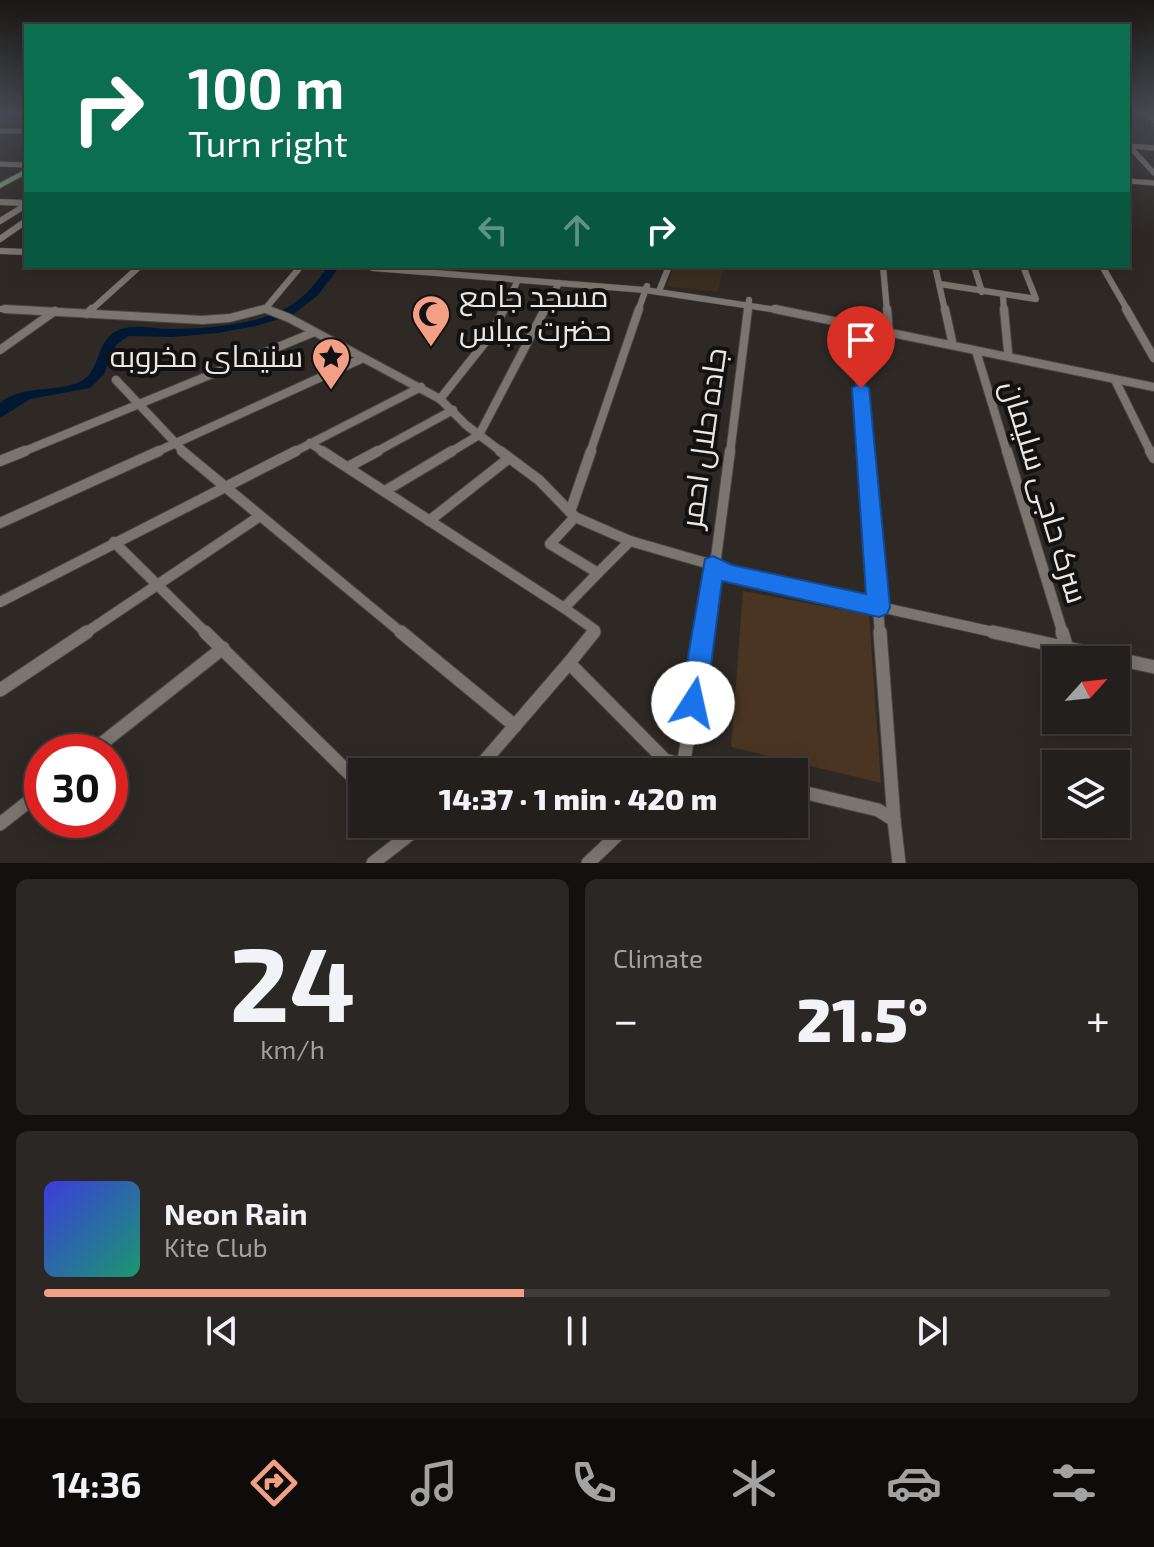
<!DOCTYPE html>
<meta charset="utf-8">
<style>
:root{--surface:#221f1c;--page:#2a2725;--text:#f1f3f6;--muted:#a2a2a3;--line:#3f3d3b;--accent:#f39f85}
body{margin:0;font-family:"Exo 2",Cairo,sans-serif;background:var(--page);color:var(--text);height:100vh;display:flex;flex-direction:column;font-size:30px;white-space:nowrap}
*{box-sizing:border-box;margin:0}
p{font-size:26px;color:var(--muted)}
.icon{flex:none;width:44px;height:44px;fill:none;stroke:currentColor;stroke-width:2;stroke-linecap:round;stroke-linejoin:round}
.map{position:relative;height:863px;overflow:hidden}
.details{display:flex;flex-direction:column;gap:16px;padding:16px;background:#13110f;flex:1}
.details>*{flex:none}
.top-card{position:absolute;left:24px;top:24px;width:1106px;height:244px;border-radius:0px;box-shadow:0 4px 20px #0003,0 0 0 2px var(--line);background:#0b6e4f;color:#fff;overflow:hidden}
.needle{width:52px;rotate:63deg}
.controls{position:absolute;left:1042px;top:646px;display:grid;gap:16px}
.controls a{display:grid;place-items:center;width:88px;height:88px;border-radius:0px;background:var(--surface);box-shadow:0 4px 20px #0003,0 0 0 2px var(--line);font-size:40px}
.speed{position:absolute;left:24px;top:734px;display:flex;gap:16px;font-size:40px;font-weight:700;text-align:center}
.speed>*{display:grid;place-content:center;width:104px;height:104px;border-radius:50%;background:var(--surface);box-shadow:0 4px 20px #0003,0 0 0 2px var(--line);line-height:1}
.speed .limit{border:12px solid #d22;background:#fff;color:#111}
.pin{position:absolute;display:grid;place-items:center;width:68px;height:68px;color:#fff;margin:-82px -34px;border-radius:50% 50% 50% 0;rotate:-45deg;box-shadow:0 0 8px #0007}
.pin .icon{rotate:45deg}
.me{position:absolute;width:88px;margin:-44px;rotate:10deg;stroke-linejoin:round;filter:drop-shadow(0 0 6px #0008)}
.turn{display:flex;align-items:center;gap:28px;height:168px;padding:0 32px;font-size:36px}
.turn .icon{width:104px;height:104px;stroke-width:2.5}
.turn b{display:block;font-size:56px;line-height:68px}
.lanes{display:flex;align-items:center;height:76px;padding:0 32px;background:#0003;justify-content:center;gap:40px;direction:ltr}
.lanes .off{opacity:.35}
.big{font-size:60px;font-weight:800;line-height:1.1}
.details .widget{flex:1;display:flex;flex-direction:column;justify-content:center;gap:12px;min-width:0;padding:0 28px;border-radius:12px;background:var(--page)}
.details .dial{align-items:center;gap:0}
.dial b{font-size:104px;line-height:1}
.song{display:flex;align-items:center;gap:24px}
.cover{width:96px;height:96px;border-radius:12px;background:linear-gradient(135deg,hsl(240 70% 55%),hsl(160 70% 35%))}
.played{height:8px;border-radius:4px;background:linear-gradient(90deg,var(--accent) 45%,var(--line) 45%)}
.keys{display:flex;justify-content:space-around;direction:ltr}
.heat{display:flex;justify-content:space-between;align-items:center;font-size:44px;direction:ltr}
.details .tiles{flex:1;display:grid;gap:16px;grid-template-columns:1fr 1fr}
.widget:last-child{grid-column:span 2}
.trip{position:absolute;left:348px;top:758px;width:460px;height:80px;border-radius:0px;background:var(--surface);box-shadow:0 4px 20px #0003,0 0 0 2px var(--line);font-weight:800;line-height:80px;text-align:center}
.dock{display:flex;height:128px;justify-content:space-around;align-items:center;background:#0e0c0b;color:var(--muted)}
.dock .icon{width:56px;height:56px}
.dock .active{color:var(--accent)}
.dock b{font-size:36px;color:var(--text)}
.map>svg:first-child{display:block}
.education{fill:#3b2f21}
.green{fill:#493521}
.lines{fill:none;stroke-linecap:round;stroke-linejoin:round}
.river{fill:#011834;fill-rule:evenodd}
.minor-far4-casing{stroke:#494541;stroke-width:6}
.minor-far3-casing{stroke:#494541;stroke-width:7}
.minor-far2-casing{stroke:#494541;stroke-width:10}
.minor-far1-casing{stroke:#494541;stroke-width:12}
.minor-casing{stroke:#494541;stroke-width:15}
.major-casing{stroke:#494541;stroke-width:2}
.minor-far4{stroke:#7b7570;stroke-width:5}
.minor-far3{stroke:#7b7570;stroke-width:6}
.minor-far2{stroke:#7b7570;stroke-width:8}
.minor-far1{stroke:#7b7570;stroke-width:10}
.minor{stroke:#7b7570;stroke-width:13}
.major{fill:#77a178;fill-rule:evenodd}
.route{fill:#1a73e8;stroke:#114b97;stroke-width:2}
.labels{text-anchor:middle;stroke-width:8;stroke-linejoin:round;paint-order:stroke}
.poi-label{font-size:30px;fill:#eae7e4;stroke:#141210;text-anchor:start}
.street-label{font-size:30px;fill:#eae7e4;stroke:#141210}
</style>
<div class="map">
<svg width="1154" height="863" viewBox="0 0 1154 863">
<rect width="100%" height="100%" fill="#2e2925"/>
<polygon class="education" points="674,266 723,266 718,292 667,286"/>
<polygon class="green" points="743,591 869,615 881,783 731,747"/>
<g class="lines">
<path class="river" d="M328,266H340L317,296L291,316L255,326L218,333L172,337L128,336L116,345L104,374L90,388L30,399L0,418V403C24,383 56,394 82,381C102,369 95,338 121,329C138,324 153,329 170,329C207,329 258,325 290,306C306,296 318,281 328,266Z"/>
<g class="minor-far4-casing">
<g id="minor-far4">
<polyline points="1146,112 1154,120"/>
<polyline points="0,131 26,131"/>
<polyline points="1128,145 1154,173"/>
<polyline points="1129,146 1154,148"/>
<polyline points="0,164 26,165"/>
<polyline points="1128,181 1154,183"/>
</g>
</g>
<g class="minor-far3-casing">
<g id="minor-far3">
<polyline points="0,202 26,203"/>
<polyline points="0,221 26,205"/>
<polyline points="0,239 26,221"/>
<polyline points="0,251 26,252"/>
<polyline points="344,266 376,267"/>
<polyline points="883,266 887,311"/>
<polyline points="935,266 945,311"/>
<polyline points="974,266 982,292"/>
<polyline points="1102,266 1128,311"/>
<polyline points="373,268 645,290 784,311"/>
<polyline points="940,284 1036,299 1023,266"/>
<polyline points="659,291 669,266"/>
<polyline points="1003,295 1004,311"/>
<polyline points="0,309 42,311"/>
<polyline points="265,309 271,311"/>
<polyline points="90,311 140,266"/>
<polyline points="256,311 265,309 301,266"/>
<polyline points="503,311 518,280"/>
<polyline points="544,311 559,283"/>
<polyline points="638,311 647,286"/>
<polyline points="748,311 749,300"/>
</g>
</g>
<g class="minor-far2-casing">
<g id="minor-far2">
<polyline points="5,309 202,320 230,318 264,309"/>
<polyline points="266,309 289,318 440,399 466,425 503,453"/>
<polyline points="775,309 1154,387"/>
<polyline points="887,309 889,333"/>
<polyline points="945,309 952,341"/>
<polyline points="1004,309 1008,352"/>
<polyline points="1126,309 1154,358"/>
<polyline points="87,314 92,309"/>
<polyline points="856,326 866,453"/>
<polyline points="0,350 55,311"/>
<polyline points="976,351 1007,453"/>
<polyline points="116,380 185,453"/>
<polyline points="1115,380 1151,453"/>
<polyline points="440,399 491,335 504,309"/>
<polyline points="310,443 325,453"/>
<polyline points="20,453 312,333"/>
<polyline points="154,453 361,359"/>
<polyline points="292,453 421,387"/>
<polyline points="374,453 453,410"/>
<polyline points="449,453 479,435 545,309"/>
<polyline points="590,453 639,309"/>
<polyline points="730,453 748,309"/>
</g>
</g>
<g class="minor-far1-casing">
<g id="minor-far1">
<polyline points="182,451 403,634"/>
<polyline points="322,451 564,608"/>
<polyline points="500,451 539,480 575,517 550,544 598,573 564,608 595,630 592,634"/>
<polyline points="866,451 880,634"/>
<polyline points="1007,451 1063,634"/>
<polyline points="1150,451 1154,458"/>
<polyline points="0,461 25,451"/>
<polyline points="348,467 378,451"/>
<polyline points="385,491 452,451"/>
<polyline points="570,512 591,451"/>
<polyline points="575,517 630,541 713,565 726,573 1002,634"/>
<polyline points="429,521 508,459"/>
<polyline points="0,523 159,451"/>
<polyline points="114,542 207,634"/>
<polyline points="598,573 630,541"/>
<polyline points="0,602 296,451"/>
<polyline points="84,634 260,516"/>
<polyline points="706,634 730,451"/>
</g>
</g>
<g class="minor-casing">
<g id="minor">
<polyline points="205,632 362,786"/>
<polyline points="401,632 515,726"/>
<polyline points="594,632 569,663 665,760 707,772"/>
<polyline points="880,632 894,820"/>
<polyline points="993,632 1154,667"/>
<polyline points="1062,632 1067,648"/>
<polyline points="0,690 87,632"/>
<polyline points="91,752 223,648"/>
<polyline points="475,772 569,663"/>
<polyline points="677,772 683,766 706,632"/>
<polyline points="794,790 878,810 894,820 899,863"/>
<polyline points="0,824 42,791"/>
<polyline points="401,824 411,834"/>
<polyline points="373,863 423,824"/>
<polyline points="588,863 629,824"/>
</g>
</g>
<g class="major-casing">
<polygon id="major" points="26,169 26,174 0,188 0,183"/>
</g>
<use href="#minor-far4" class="minor-far4"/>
<use href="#minor-far3" class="minor-far3"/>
<use href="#minor-far2" class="minor-far2"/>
<use href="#minor-far1" class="minor-far1"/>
<use href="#minor" class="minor"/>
<use href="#major" class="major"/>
</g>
<linearGradient id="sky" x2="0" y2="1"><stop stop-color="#191714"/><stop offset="0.48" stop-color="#464951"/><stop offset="1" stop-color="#464951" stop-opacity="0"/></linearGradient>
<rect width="1154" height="233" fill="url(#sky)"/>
<polygon class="route" points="861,383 869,388 890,607 887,614 879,617 722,581 706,703 703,712 693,716 684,712 680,703 705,559 713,556 732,565 866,594 852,388"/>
<defs>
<g id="mosque-pin" transform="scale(2)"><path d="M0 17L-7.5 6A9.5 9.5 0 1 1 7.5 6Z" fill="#f39f85" stroke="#141210"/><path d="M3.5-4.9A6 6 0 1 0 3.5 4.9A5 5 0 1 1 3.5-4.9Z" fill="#111"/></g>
<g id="sight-pin" transform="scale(2)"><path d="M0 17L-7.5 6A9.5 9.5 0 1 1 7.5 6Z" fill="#f39f85" stroke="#141210"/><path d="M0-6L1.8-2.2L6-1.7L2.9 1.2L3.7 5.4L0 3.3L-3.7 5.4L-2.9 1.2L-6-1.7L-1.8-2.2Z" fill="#111"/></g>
</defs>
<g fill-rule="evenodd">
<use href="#mosque-pin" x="431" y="314"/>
<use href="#sight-pin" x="331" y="357"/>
</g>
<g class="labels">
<g class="poi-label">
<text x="459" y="307">مسجد جامع<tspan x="459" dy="34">حضرت عباس</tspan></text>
<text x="303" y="367" text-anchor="end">سنیمای مخروبه</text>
</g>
<g class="street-label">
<text transform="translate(704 438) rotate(-82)" y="10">جاده حلال احمر</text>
<text transform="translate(1044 492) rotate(73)" y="10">سرک حاجی سلیمان</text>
</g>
</g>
</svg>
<div class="controls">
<a><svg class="needle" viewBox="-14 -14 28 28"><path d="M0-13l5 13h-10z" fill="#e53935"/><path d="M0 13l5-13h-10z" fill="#a2a2a3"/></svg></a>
<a><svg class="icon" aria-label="layers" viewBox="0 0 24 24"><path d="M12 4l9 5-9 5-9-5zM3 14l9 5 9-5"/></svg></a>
</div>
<div class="speed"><div class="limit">30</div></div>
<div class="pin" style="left:861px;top:388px;background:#d93025"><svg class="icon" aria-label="arrive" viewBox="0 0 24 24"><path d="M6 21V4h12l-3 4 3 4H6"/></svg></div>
<svg class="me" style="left:693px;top:703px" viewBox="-20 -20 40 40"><circle r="19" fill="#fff"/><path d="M0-13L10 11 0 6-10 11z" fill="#1a73e8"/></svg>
<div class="trip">14:37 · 1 min · 420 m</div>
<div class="top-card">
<div class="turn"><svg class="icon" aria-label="right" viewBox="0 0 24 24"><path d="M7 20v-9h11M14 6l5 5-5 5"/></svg><div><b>100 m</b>Turn right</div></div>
<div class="lanes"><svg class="icon off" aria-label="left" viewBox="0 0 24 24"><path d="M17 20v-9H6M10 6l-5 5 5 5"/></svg><svg class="icon off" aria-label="ahead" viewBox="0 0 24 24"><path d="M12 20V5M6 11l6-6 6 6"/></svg><svg class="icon" aria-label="right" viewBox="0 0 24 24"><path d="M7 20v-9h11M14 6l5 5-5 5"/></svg></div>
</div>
</div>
<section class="details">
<div class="tiles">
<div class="widget dial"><b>24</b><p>km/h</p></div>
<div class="widget"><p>Climate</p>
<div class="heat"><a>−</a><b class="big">21.5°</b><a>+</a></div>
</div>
<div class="widget">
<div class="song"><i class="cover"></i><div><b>Neon Rain</b><p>Kite Club</p></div></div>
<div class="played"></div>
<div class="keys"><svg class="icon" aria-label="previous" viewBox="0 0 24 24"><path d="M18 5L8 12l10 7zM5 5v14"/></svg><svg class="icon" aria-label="pause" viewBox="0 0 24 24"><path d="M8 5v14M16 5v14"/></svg><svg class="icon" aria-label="next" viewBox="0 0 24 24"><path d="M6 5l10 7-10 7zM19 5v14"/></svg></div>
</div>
</div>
</section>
<nav class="dock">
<b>14:36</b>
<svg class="icon active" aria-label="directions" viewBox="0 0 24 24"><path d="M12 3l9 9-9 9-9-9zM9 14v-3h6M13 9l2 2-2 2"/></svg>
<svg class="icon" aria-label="music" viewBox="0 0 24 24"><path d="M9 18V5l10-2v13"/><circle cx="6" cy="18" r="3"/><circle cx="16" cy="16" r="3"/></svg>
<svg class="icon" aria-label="phone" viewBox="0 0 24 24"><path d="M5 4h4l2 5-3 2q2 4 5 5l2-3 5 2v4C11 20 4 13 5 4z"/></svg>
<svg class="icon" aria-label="climate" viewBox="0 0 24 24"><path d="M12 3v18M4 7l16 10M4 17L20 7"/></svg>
<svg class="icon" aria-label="car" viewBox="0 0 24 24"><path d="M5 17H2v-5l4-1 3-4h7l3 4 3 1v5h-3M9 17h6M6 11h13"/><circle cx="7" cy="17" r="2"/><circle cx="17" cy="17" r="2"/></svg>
<svg class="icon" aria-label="filters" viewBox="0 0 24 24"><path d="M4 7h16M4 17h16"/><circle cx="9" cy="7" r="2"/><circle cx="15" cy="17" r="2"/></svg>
</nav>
